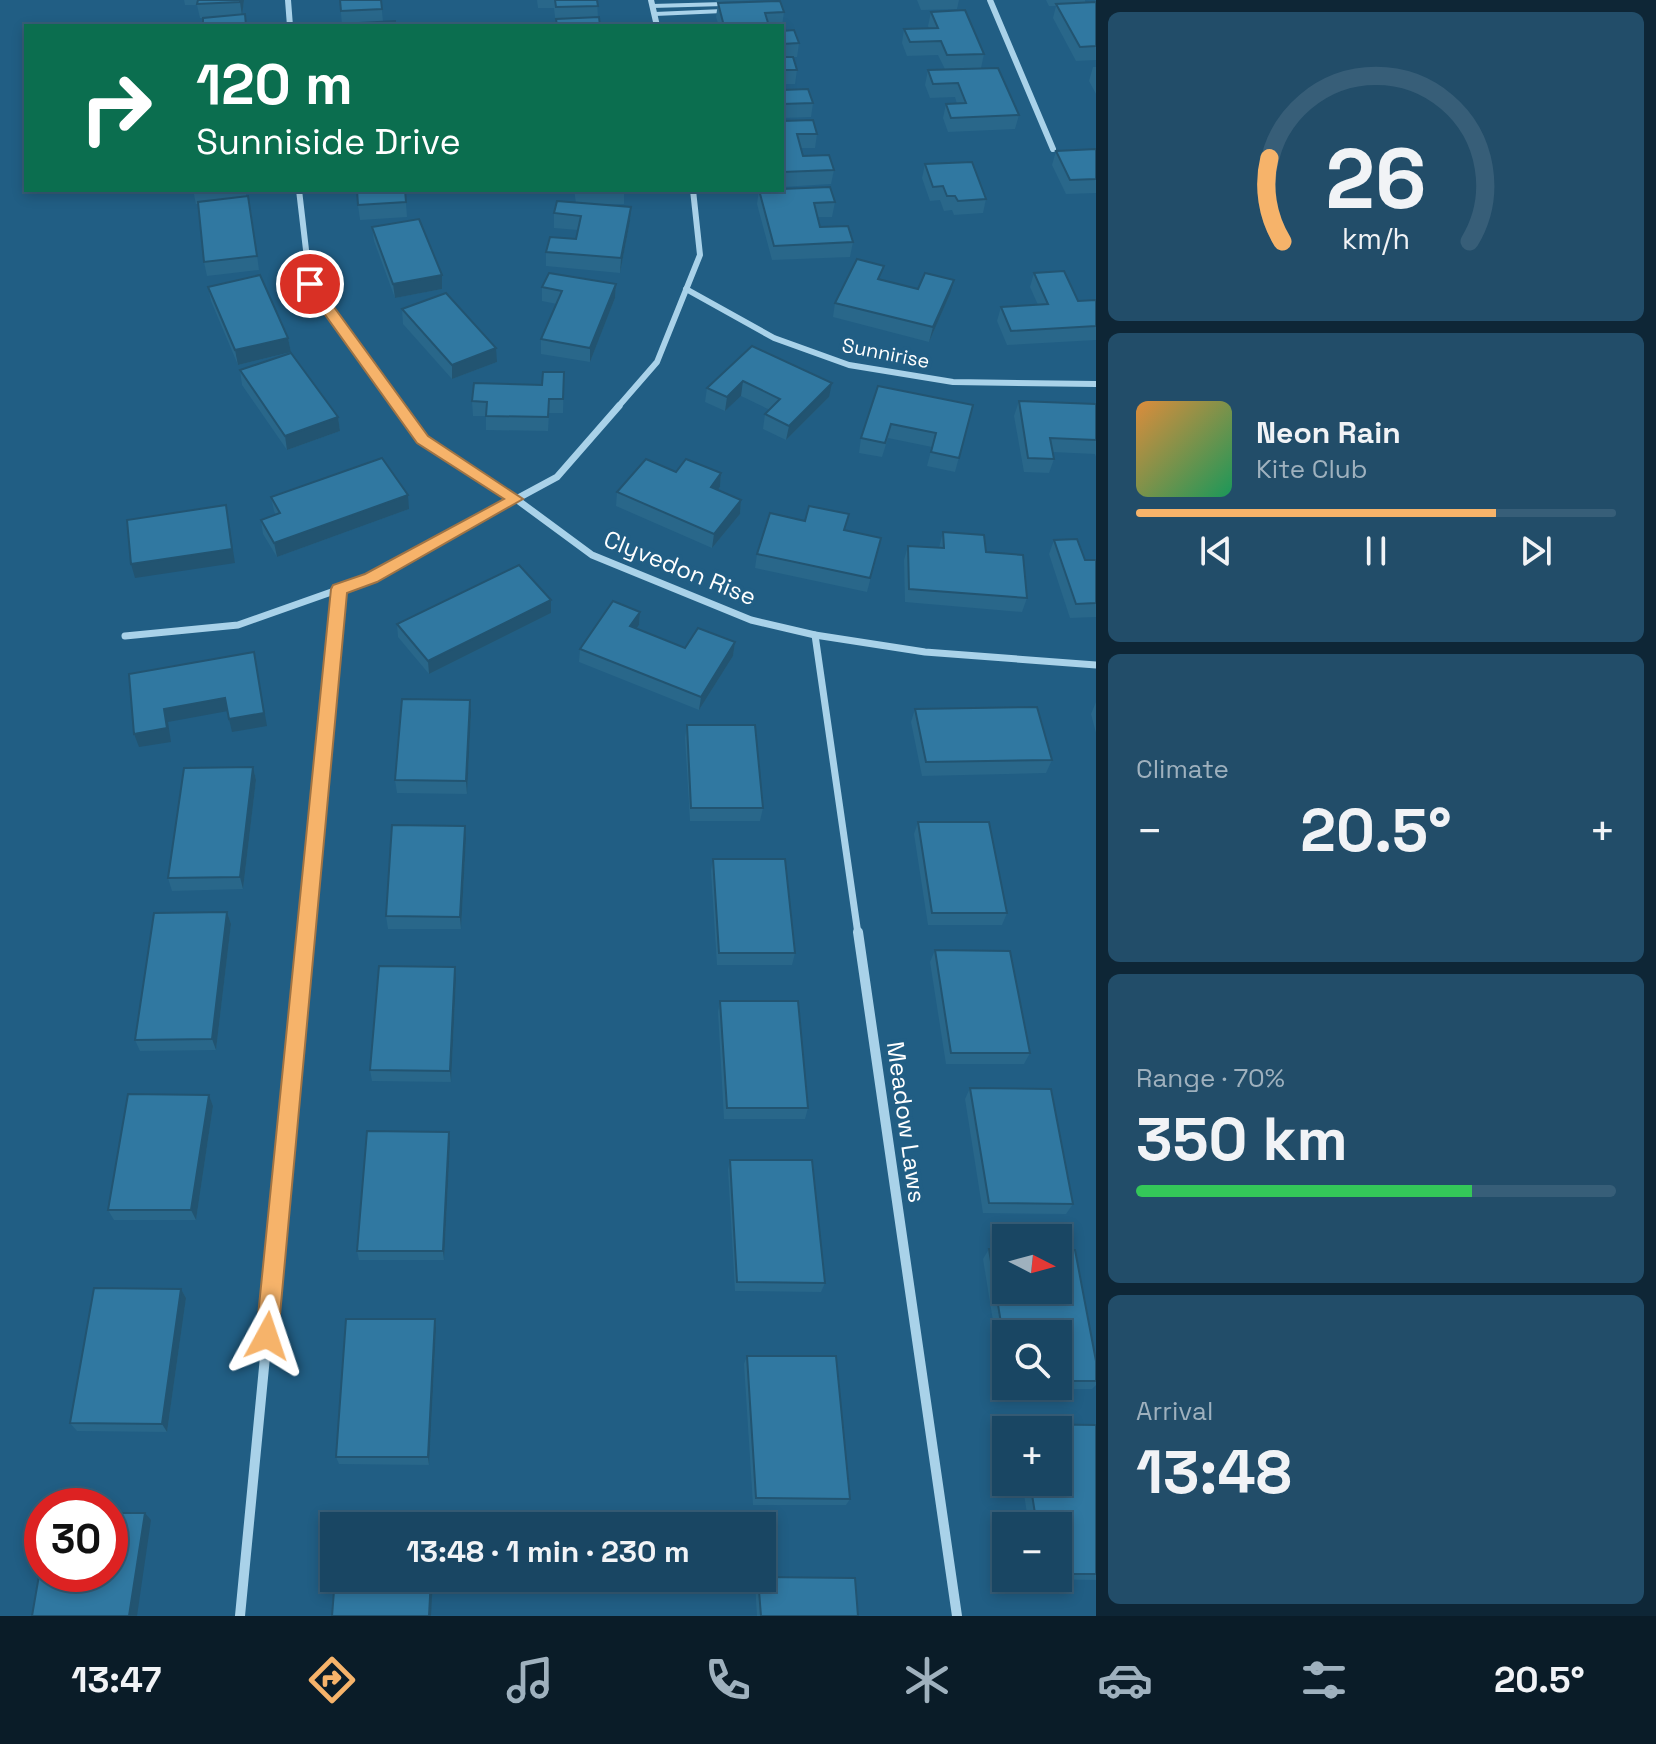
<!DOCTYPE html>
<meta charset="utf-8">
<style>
:root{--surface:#194663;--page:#224d69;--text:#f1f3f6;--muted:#9fb1be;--line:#375e78;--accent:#f6b36a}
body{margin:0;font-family:"Space Grotesk",sans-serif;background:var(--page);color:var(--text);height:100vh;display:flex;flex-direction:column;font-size:30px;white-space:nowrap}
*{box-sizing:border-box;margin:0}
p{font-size:26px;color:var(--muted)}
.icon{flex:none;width:44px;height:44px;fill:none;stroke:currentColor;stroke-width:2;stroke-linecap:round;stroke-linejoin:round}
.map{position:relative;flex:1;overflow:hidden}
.side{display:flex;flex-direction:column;gap:12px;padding:12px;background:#0e2636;width:560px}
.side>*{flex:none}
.hud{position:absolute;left:24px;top:24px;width:760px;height:168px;border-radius:0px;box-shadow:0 4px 12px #0003,0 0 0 2px var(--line);background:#0b6e4f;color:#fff;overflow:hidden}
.needle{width:52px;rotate:96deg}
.fabs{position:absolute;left:992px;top:1224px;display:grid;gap:16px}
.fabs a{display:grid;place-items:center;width:80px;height:80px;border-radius:0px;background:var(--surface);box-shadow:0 4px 12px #0003,0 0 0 2px var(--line);font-size:40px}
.speed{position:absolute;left:24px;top:1488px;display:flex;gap:16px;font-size:40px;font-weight:700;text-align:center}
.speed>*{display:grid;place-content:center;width:104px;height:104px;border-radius:50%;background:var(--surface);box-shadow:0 4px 12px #0003,0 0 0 2px var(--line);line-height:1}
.speed .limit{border:12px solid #d22;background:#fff;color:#111}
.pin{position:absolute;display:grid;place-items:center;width:68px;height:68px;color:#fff;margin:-34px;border:4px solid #fff;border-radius:50%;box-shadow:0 2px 8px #0007}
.me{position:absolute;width:88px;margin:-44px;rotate:5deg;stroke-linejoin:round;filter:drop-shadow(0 0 6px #0008)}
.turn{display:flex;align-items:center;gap:28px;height:168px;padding:0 40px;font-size:36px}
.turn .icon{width:104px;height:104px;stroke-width:2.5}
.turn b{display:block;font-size:56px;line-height:68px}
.big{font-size:60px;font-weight:600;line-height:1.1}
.side .tile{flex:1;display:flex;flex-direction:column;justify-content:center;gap:12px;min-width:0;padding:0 28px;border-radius:12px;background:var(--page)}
.side .dial{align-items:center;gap:0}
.dial svg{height:208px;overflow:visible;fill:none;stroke:var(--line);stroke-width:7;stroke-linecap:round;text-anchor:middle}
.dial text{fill:var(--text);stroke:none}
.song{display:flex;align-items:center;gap:24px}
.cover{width:96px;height:96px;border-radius:12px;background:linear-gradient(135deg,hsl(30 70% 55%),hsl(150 70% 35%))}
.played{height:8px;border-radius:4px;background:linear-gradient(90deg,var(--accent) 75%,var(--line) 75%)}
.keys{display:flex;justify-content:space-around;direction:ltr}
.heat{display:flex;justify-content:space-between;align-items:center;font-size:44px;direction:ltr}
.charge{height:12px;border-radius:6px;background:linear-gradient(90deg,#34c759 70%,var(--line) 0)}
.trip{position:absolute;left:320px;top:1512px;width:456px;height:80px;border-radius:0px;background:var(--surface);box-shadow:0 4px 12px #0003,0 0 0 2px var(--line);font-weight:600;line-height:80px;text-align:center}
.menu{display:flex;height:128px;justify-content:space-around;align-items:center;background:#0a1c28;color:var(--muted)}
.menu .icon{width:56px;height:56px}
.menu .on{color:var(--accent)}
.menu b{font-size:36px;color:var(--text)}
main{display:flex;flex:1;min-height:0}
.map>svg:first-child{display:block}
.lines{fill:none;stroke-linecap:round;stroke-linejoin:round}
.lane{stroke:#a9d2e9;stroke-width:4}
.street-far2{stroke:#a9d2e9;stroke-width:6}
.street-far1{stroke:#a9d2e9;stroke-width:7}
.street{stroke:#a9d2e9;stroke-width:10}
.wall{fill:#29678a;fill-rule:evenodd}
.shaded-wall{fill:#225471}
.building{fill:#3078a1;stroke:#225471;stroke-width:2}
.route{fill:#f6b36a;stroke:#a07445;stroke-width:2}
.labels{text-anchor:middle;stroke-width:8;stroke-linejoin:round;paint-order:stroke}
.far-street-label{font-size:20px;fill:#fff;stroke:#215e84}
.street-label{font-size:24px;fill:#fff;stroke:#215e84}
</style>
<main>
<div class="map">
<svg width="1096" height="1616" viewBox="0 0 1096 1616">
<rect width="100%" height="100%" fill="#215e84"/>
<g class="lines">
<g class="lane">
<polyline points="652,6 724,4"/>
<polyline points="655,14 723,11"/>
</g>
<g class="street-far2">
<polyline points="288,0 290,26"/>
<polyline points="651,0 657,26"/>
<polyline points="990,0 1053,149"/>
<polyline points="299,190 310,284 399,408"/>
<polyline points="686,289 774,338 849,365 953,382 1096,384"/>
<polyline points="617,408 657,362 700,255 693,190"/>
</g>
<g class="street-far1">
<polyline points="398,406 422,439 516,499 592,555 751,620 815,635 925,652 1096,665"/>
<polyline points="815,635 858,934"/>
<polyline points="125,636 238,625 371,578 557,477 619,406"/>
<polyline points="306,934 339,589"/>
</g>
<g class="street">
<polyline points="858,932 957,1616"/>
<polyline points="240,1616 306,932"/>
</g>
</g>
<g class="wall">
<polygon points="184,0 244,0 242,14 245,14 247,26 203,26 203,18 200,18 197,5 185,5"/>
<polygon points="340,0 381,0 383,22 342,26"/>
<polygon points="537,0 597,0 598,18 600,26 556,26 554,8 538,8"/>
<polygon points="715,0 762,0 716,2"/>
<polygon points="917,0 959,0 957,9 921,10"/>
<polygon points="1046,0 1085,0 1085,2 1096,2 1096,60 1076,61 1053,18 1056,6 1049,6"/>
<polygon points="718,3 784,12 782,26 719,26 716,17"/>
<polygon points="931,12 984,54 981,68 945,69 938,55 907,56 902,43 904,29 929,28 928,26"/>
<polygon points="782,31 799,43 797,57 793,57 797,70 795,84 782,84"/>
<polygon points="1093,67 1096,67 1096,94 1089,81"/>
<polygon points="998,68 1019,115 1015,129 948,132 943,118 946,104 957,104 955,97 930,98 925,85 928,70"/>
<polygon points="782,85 783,90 813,103 811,117 782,118"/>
<polygon points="782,121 817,134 815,148 801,148 803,156 834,170 831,184 782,187"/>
<polygon points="1096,149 1096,193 1066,194 1052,165 1056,151"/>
<polygon points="925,164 986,199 983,213 954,215 952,210 944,211 940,200 930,201 922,178"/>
<polygon points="193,190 246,190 246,196 251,210 259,270 207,276 204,262 198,204 196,204"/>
<polygon points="405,190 407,217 360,220 358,205"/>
<polygon points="574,190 624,190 624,204 598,205 631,207 630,221 620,273 546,266 546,252 576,239 578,230 554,228 554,213 576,203"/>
<polygon points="759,190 835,202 832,217 818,217 820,227 853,242 850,257 772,260 757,204"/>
<polygon points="372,227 442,275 442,289 395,298 374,241"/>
<polygon points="1034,273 1078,301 1096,300 1096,340 1007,345 997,321 1001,307 1038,305 1030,287"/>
<polygon points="881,280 918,289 950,294 929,342 833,317 835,303"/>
<polygon points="616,284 615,298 590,362 541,354 541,339 557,304 542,301 542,287"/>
<polygon points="208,287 288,338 291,352 238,365 211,301"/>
<polygon points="402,309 497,362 452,379 403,324"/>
<polygon points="752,346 829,397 786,440 763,429 765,414 770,410 741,396 725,411 705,402 707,388"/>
<polygon points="240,370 338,417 340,431 287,450 242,385"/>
<polygon points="564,372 563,413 549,413 548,431 486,430 486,416 473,416 472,401 542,385"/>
<polygon points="878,386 973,405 955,472 927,466 932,447 888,438 882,457 859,453 861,438"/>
<polygon points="1019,401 1096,404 1096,457 1095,454 1052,452 1054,459 1049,473 1024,472 1014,416"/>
<polygon points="676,472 721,473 720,487 718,490 741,500 740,514 712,548 616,506 617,492"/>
<polygon points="271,497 409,509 277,557 263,534 261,520 276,515 274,511"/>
<polygon points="846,530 881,538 867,592 755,568 757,554"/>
<polygon points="943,532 986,552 1027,598 1022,612 905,602 904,560 908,546 939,548"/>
<polygon points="1054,540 1085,560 1096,560 1096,617 1070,618 1049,554"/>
<polygon points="640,612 639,625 637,629 685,648 735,642 733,656 699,710 579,662 580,649"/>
<polygon points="551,613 429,674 398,637 397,624"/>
<polygon points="1096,702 1096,733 1091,714"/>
<polygon points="915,709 1052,760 1046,773 922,776 911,722"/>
<polygon points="471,713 467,794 397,793 395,780"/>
<polygon points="687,725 763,808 760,821 690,821 685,738"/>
<polygon points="253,767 256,780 243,889 172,891 168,878"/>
<polygon points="918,822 1007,913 1002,925 928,925 914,834"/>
<polygon points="465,826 466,838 461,929 388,929 386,916"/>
<polygon points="713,859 795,953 792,965 717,965 711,871"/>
<polygon points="227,912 231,924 216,1050 140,1051 135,1040"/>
<polygon points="935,950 1030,1053 1024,1064 946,1064 930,962"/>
<polygon points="456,979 451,1082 372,1081 370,1070"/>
<polygon points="720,1001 808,1108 805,1119 724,1119 718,1012"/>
<polygon points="970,1088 1073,1204 1066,1214 983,1213 965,1099"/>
<polygon points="209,1095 213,1106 196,1220 114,1220 108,1210"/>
<polygon points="450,1143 444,1260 359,1260 357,1251"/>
<polygon points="730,1160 825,1283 821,1292 735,1291 728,1170"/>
<path d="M989,1249L1096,1361V1385L1092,1389H1004L983,1259ZM1006,1334H1058V1386H1006Z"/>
<polygon points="181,1289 186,1298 167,1432 77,1431 70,1423"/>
<polygon points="435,1319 436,1328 429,1465 339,1464 336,1457"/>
<polygon points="747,1356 850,1499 846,1505 753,1505 744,1364"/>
<polygon points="1020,1424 1096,1425 1096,1580 1038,1579 1038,1578 1058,1578 1058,1526 1029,1526 1022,1482 1058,1482 1058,1430 1015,1430"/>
<polygon points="758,1578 858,1616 757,1616 755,1583"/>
</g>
<g class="shaded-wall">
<polygon points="240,0 244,0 242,16 240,2"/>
<polygon points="631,207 630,221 620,273 621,258"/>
<polygon points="442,275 442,289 395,298 393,284"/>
<polygon points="954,280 950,294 929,342 933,327"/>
<polygon points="616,284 615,298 590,362 590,348"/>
<polygon points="288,338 291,352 238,365 235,350"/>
<polygon points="496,348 497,362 452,379 452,365"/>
<polygon points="743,381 741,396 725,411 727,397"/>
<polygon points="832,383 829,397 786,440 789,426"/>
<polygon points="338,417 340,431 287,450 285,436"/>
<polygon points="721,473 720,487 709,501 711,487"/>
<polygon points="408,495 409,509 277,557 274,543"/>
<polygon points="741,500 740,514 712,548 714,534"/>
<polygon points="226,505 235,563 135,578 131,564"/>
<polygon points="551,600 551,613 429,674 428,661"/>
<polygon points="640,612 639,625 629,640 630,626"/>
<polygon points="735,642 733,656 699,710 701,697"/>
<polygon points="254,652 267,726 232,732 229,719"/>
<polygon points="225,698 228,711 168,722 171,742 139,747 134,734 164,709"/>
<polygon points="470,700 471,713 467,794 466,781"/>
<polygon points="253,767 256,780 243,889 240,877"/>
<polygon points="465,826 466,838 461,929 460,917"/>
<polygon points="227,912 231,924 216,1050 212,1039"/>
<polygon points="455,967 456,979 451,1082 450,1071"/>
<polygon points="209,1095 213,1106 196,1220 191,1210"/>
<polygon points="449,1132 450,1143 444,1260 443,1251"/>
<polygon points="181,1289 186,1298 167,1432 162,1424"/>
<polygon points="435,1319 436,1328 429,1465 428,1457"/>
<polygon points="145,1513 151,1520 137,1616 129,1616"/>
<polygon points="431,1578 433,1578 431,1616 429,1616"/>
</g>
<g class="building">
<polygon points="198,0 240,0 240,2 197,4"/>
<polygon points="340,0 381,0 382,9 341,11"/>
<polygon points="555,0 597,0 598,6 556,7"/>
<polygon points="780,1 784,12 765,13 769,26 724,26 718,3"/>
<polygon points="1096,2 1096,46 1080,47 1056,4"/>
<polygon points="965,10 984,54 947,55 941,41 910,42 904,29 938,28 931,12"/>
<polygon points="245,14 246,26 203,26 203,18"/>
<polygon points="599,17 600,26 557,26 556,19"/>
<polygon points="395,21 395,26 342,26 342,24"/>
<polygon points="794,30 799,43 782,44 782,31"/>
<polygon points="782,57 793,57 797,70 782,70"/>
<polygon points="998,68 1019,115 951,118 946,104 966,103 958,83 933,84 928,70"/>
<polygon points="782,85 783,90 808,89 813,103 782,104"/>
<polygon points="813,120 817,134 797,134 803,156 829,155 834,170 782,172 782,121"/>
<polygon points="1096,149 1096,179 1070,180 1056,151"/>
<polygon points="972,162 986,199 958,201 955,196 947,196 943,186 933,187 925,164"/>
<polygon points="830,187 835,202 814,203 820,227 848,226 853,242 774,246 759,190"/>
<polygon points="357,190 405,190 406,202 358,205"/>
<polygon points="248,196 257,256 204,262 198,202"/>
<polygon points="557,201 631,207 621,258 546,252 550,237 576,239 581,216 554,213"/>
<polygon points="419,219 442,275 393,284 372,227"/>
<polygon points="857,259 884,266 878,279 918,289 925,273 954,280 933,327 835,303"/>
<polygon points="1064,271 1078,301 1096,300 1096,326 1011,331 1001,307 1048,304 1034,273"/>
<polygon points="549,273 616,284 590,348 541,339 562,291 542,287"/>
<polygon points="260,275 288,338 235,350 208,287"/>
<polygon points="446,293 496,348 452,365 402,309"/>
<polygon points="752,346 832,383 789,426 765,414 780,399 743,381 727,397 707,388"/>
<polygon points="291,353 338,417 285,436 240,370"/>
<polygon points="543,372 564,372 563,399 549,399 548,417 486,416 487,402 472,401 474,383 542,385"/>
<polygon points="878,386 973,405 959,458 931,452 936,433 891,424 885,443 861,438"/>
<polygon points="1019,401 1096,404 1096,440 1050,438 1054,459 1028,458"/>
<polygon points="382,458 408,495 274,543 261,520 280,513 271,497"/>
<polygon points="646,459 676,472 686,459 721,473 711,487 741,500 714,534 617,492"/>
<polygon points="226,505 232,549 131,564 127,520"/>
<polygon points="809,506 849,514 844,530 881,538 870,578 757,554 770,513 805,521"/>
<polygon points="943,532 984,535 986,552 1023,555 1027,598 909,589 908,546 944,548"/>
<polygon points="1077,539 1085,560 1096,560 1096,603 1076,604 1054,540"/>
<polygon points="519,565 551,600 428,661 397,624"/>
<polygon points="613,601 640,612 630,626 685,648 698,628 735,642 701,697 580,649"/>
<polygon points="254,652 264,713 229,719 225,698 164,709 167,728 134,734 129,674"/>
<polygon points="402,699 470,700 466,781 395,780"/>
<polygon points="1037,707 1052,760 926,762 915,709"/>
<polygon points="687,725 755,725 763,808 691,808"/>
<polygon points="253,767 240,877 168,878 184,768"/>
<polygon points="918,822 989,822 1007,913 932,913"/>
<polygon points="392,825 465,826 460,917 386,916"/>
<polygon points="713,859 785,859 795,953 719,953"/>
<polygon points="227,912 212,1039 135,1040 154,913"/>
<polygon points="935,950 1010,951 1030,1053 951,1053"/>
<polygon points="379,966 455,967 450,1071 370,1070"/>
<polygon points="720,1001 798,1001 808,1108 727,1108"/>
<polygon points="970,1088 1051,1089 1073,1204 989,1203"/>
<polygon points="128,1094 209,1095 191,1210 108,1210"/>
<polygon points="367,1131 449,1132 443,1251 357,1251"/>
<polygon points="730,1160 812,1160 825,1283 737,1282"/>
<polygon points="989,1249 1006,1250 1006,1290 1058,1290 1058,1250 1075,1250 1096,1361 1096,1381 1058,1381 1058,1334 1006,1334 1006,1354"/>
<polygon points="94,1288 181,1289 162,1424 70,1423"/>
<polygon points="346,1319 435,1319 428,1457 336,1457"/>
<polygon points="747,1356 836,1356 850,1499 756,1498"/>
<polygon points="1020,1424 1096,1425 1096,1574 1058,1574 1058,1526 1037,1526 1030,1482 1058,1482 1058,1430 1021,1430"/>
<polygon points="110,1513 145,1513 129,1616 32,1616 42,1558 42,1574 110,1574"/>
<polygon points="762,1577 855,1578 858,1616 761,1616 758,1578"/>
<polygon points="335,1578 431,1578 429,1616 332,1616"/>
</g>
<polygon class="route" points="310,280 315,281 428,436 523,499 377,582 347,593 278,1336 275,1344 267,1347 259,1344 256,1336 331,589 333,585 365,574 504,499 417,443 303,284"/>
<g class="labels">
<g class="far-street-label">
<text transform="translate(886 353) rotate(11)" y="7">Sunnirise</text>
</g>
<g class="street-label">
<text transform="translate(680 568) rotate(22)" y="8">Clyvedon Rise</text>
<text transform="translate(906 1122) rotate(82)" y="8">Meadow Laws</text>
</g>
</g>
</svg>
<div class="fabs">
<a><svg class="needle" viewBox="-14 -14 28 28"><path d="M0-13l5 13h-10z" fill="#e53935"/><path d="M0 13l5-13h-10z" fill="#9fb1be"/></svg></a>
<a><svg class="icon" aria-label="search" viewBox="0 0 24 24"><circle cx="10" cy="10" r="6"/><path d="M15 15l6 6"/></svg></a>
<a>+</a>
<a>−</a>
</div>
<div class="speed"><div class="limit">30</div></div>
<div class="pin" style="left:310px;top:284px;background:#d93025"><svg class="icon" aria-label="arrive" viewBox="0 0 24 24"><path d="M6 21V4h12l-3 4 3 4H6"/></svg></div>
<svg class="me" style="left:267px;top:1336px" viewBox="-20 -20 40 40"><path d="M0-17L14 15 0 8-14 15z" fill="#f6b36a" stroke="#fff" stroke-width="4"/></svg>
<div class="trip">13:48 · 1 min · 230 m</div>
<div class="hud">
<div class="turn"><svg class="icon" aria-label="right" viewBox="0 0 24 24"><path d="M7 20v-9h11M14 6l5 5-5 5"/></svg><div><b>120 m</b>Sunniside Drive</div></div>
</div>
</div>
<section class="side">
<div class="tile dial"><svg viewBox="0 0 100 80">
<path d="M14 69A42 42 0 1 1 86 69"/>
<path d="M14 69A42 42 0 0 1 9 37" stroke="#f6b36a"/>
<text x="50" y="56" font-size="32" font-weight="700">26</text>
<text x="50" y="72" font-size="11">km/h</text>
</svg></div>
<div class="tile">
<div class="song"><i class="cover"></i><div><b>Neon Rain</b><p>Kite Club</p></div></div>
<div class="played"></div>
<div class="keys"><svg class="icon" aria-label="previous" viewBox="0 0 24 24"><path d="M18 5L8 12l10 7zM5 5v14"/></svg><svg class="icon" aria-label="pause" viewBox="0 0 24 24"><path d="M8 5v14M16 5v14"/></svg><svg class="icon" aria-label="next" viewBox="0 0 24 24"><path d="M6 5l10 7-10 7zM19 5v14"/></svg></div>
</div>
<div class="tile"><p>Climate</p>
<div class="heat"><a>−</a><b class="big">20.5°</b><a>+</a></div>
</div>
<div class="tile"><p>Range · 70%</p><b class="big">350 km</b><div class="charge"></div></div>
<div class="tile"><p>Arrival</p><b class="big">13:48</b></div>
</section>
</main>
<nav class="menu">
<b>13:47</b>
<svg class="icon on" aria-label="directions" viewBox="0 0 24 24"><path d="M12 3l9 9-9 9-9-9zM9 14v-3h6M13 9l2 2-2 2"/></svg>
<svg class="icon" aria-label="music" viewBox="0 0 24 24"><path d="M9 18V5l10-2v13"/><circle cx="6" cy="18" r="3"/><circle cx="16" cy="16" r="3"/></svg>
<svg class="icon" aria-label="phone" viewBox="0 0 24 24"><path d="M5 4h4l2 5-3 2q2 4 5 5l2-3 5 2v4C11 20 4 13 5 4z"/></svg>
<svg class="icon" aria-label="climate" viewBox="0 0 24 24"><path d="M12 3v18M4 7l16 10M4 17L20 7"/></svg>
<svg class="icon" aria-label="car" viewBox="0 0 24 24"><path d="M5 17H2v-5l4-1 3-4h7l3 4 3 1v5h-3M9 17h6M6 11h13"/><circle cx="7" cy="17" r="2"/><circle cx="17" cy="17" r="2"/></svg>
<svg class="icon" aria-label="filters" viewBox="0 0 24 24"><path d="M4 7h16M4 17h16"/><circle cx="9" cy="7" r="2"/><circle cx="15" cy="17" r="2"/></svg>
<b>20.5°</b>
</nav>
